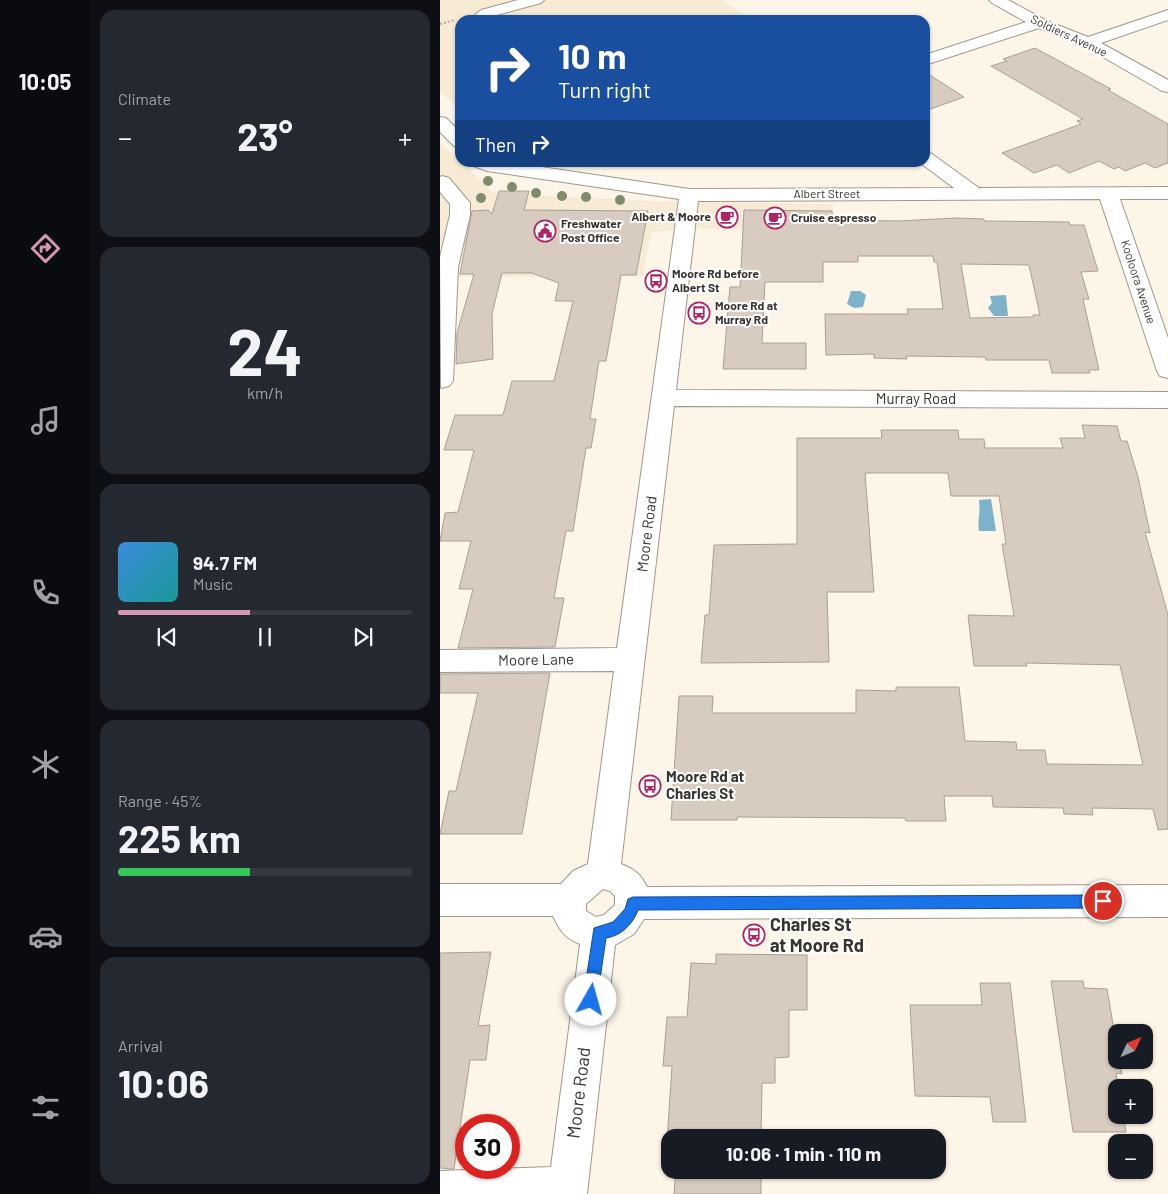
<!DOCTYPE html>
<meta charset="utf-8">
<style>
:root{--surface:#171b24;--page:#242831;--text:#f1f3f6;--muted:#9ea1a6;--line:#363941;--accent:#d396b4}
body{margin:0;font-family:Barlow,sans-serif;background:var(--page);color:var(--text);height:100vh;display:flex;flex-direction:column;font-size:19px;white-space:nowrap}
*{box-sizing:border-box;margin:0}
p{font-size:16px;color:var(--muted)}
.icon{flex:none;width:28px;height:28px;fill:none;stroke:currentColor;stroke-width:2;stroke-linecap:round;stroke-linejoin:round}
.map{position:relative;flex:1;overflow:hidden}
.side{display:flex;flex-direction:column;gap:10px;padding:10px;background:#0d0f14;width:350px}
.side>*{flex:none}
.hud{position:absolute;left:15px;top:15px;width:475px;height:152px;border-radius:15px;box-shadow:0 1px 4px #0004;background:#1a4fa0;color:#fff;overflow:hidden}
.needle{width:32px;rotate:46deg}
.buttons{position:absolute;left:668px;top:1024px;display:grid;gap:10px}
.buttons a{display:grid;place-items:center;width:45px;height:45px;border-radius:10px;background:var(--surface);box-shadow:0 1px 4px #0004;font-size:25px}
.speed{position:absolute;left:15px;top:1114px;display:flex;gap:10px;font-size:25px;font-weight:700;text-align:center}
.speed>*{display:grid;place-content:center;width:65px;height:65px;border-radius:50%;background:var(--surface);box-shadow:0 1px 4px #0004;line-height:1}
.speed .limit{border:8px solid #d22;background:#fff;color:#111}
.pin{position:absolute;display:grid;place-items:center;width:42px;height:42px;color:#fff;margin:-21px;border:2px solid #fff;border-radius:50%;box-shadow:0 1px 5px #0007}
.me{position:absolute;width:55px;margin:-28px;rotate:7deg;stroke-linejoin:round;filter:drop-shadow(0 0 4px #0008)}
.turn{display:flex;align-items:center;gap:18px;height:105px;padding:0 20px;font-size:22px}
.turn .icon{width:65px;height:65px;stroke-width:2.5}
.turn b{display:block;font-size:35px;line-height:42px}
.then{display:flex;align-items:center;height:48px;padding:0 20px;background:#0003;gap:10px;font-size:19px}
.big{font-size:38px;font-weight:700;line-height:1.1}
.side .card{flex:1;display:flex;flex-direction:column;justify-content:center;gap:8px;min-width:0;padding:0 18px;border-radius:15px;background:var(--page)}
.side .dial{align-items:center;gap:0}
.dial b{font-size:65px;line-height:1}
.song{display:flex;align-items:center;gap:15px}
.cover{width:60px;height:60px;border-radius:8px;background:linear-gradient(135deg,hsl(210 70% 55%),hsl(180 70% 35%))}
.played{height:5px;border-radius:2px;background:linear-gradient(90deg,var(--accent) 45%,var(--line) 45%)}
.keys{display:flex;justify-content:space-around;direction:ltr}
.heat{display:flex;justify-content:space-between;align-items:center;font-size:28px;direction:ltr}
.charge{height:8px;border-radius:4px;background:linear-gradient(90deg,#34c759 45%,var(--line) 0)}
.trip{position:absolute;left:221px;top:1129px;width:285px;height:50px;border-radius:15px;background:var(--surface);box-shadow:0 1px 4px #0004;font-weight:700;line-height:50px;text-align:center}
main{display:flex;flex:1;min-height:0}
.tab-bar{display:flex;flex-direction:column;width:90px;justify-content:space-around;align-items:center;background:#090b0e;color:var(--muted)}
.tab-bar .icon{width:35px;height:35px}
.tab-bar .current{color:var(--accent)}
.tab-bar b{font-size:22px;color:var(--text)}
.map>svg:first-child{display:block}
.built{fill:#f7ebd6}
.water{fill:#7db2cb}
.building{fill:#d8ccc1;stroke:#aa9f94;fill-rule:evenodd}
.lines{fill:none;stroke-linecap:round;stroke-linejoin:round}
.minor-casing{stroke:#9f988b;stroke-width:2}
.path{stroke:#b0aa9f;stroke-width:2;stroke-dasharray:2 2;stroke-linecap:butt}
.minor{fill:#fff;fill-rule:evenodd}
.tree{fill:#808c6e}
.route{fill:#1a73e8;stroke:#114b97}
.labels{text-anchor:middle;stroke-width:4;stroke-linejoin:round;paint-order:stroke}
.far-street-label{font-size:12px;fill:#37342f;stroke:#fff}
.far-poi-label{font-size:12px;font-weight:bold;fill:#37342f;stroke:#fff;text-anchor:start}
.street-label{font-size:15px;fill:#37342f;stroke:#fff}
.poi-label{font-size:15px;font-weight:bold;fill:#37342f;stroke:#fff;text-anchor:start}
.near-poi-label{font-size:18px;font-weight:bold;fill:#37342f;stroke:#fff;text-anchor:start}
.near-street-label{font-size:18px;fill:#37342f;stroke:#fff}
</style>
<main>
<nav class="tab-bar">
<b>10:05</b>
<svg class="icon current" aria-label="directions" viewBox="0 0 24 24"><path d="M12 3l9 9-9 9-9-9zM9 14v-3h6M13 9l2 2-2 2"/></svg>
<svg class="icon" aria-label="music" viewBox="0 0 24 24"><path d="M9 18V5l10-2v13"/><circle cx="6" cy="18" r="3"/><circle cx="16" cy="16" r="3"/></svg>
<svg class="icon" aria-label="phone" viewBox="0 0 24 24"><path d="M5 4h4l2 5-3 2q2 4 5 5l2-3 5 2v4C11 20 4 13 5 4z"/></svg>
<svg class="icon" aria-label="climate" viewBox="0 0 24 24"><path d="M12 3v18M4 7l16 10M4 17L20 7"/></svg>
<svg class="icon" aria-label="car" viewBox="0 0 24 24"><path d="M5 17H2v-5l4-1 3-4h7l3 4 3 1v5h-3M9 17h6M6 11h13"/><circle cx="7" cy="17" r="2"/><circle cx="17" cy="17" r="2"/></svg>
<svg class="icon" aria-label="filters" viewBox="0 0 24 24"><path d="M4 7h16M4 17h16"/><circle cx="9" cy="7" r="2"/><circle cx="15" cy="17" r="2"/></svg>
</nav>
<section class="side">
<div class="card"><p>Climate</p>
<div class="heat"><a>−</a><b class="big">23°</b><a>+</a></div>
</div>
<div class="card dial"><b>24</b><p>km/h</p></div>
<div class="card">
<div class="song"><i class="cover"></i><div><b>94.7 FM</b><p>Music</p></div></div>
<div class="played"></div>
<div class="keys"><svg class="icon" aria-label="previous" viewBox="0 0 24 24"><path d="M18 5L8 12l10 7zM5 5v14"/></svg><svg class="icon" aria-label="pause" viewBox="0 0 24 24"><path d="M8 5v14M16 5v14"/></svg><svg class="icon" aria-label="next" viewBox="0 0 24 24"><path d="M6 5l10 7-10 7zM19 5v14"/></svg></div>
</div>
<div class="card"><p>Range · 45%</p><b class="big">225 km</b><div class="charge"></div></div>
<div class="card"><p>Arrival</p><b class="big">10:06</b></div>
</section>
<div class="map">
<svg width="728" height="1194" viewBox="0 0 728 1194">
<rect width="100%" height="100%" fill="#fdf5e7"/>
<g class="built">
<polygon points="0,0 282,0 309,18 302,20 20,20 20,110 0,92"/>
<polygon points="0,143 54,193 213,201 393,204 395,229 258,229 211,232 203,276 13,277 15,248 0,248"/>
</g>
<g class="water">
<polygon points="411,291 420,291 426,295 423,307 414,308 407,304"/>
<polygon points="566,295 568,316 554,316 548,308 552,303 550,296"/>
<path d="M551,499L556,531H539C537,520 541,511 539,500Z"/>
</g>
<g class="building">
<polygon points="595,48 671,89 668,90 728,124 728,163 715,168 705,163 685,171 679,167 674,169 659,161 629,173 617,165 594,173 562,153 641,124 637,121 643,119 551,66 567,61 563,59"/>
<polygon points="485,72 524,97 485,111"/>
<polygon points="59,191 89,191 84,210 208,211 196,275 181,275 166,361 159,361 150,419 156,419 151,448 146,448 133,531 126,531 114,598 124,598 115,647 18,648 33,589 19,589 31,541 0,541 5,513 18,512 34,450 4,450 15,415 63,415 72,381 114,381 133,301 115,301 119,283 92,273 62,273 52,314 53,359 16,364 17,333 34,274 20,274 32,211 48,210 52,214"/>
<path d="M304,210L392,211L393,220L459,221L517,218L544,219V221L629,222L630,225H644L658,271L641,272L649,299H643L659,370H649L650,373H612L609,360H546L545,357L466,356L467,359L434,358V354L386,355L385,314H468L467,309H503L497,262H494L493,256H418V262H383V282H325L322,343H366V369H283L290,287H300ZM521,264L589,265L600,315H593V317L530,318Z"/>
<polygon points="642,425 677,426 681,441 687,441 698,477 710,533 705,532 728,615 728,829 718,830 713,809 652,808 653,815 624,814 623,808 553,807 552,796 504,796 506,821 466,821 465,818 297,817 297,820 231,820 239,696 273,696 272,713 416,713 416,690 456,691 456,687 519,687 525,741 576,742 577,750 605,750 607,764 703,765 680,665 586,663 587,666 534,666 528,615 574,616 562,544 566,544 559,496 511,496 508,473 425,473 434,592 387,592 389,662 261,663 265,615 269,615 274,545 357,544 357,438 442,438 441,430 518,430 519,439 544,439 545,448 623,448 620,438 645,438"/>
<polygon points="110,673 82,834 0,834 9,791 16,791 38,693 0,693 0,674"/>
<polygon points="51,952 38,1026 50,1025 46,1060 30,1060 14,1169 0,1168 0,953"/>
<polygon points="276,954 367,955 367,1010 349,1010 349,1057 335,1058 335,1083 322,1083 321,1138 230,1138 230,1157 226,1157 232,1066 223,1066 227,1017 247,1017 251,963 276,964"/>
<polygon points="611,981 643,981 644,988 667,989 676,1042 676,1060 679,1060 682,1074 676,1073 678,1088 676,1088 676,1115 683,1115 686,1132 633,1132"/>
<polygon points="540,983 570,983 586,1122 553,1122 550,1097 475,1096 470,1005 542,1005"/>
<polygon points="236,1170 321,1170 321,1194 234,1194"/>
</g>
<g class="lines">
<g class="minor-casing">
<g id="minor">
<polygon points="78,0 104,0 101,3 53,16 47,20 29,20 41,10"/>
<polygon points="549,0 568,0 605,20 648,37 728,10 728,20 661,43 728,80 728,92 722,91 642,45 599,28 485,65 485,55 586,22 552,3"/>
<polygon points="0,117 6,118 20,132 20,147 14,146 0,132"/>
<path d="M485,152L492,154L539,188L728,187V199H680L728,338V378L720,376L717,371L660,199L258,201L236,390L728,392V408L234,406L181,864C194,869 201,874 207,887L728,885V917L204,919L194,934L175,945L147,1194H0V1171L111,1167L140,944C125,938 120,931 113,916H0V884H121L133,871L148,864L174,671L0,672V650L177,648L239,199L47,171L34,166L32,162H68L249,189L514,188L479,162H485ZM163,889L170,891L175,896V905L164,915L156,917L146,911V904Z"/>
<polygon points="2,176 9,178 30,203 30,215 18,267 13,381 9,386 1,388 0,257 10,215 10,204 0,192 0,177"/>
</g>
</g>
<polyline class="path" points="0,24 15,20"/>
<use href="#minor" class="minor"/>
</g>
<g class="tree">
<circle cx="48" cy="181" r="5"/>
<circle cx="72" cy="187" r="5"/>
<circle cx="96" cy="193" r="5"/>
<circle cx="122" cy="196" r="5"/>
<circle cx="146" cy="197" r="5"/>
<circle cx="41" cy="198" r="5"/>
<circle cx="180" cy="200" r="5"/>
</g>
<path class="route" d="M663,895L668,897L670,901L668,906L663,908L198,910C193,924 181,936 166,938L156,1006L151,1008L145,1006L143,1000L154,928L173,922L185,909L188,899L193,897Z"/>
<defs>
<g id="cafe-ring" transform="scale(1.125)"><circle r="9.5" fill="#fff" stroke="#af2464" stroke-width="1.5"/><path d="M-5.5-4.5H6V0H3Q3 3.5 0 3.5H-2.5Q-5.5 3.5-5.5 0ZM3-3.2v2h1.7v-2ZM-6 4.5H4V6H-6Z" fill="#af2464"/></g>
<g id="civic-ring" transform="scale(1.125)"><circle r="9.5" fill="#fff" stroke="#af2464" stroke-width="1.5"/><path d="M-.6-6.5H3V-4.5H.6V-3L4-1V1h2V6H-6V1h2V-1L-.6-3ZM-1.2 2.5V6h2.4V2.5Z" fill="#af2464"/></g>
<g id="bus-ring" transform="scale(1.125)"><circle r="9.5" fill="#fff" stroke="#af2464" stroke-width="1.5"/><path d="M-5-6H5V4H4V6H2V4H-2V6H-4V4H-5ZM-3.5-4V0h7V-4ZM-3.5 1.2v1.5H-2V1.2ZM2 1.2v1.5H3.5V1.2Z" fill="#af2464"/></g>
</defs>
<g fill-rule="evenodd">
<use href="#cafe-ring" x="287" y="217"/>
<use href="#cafe-ring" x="335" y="218"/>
<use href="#civic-ring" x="105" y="231"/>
<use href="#bus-ring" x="216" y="281"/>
<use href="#bus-ring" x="259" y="313"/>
<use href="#bus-ring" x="210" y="786"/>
<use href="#bus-ring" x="314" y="935"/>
</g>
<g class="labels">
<g class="far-street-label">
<text transform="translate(629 36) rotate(25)" y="4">Soldiers Avenue</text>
<text x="387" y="198">Albert Street</text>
<text transform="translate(698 282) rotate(72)" y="4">Kooloora Avenue</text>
</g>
<g class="far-poi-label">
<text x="271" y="221" text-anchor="end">Albert &amp; Moore</text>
<text x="351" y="222">Cruise espresso</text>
<text x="121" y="228">Freshwater<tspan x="121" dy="14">Post Office</tspan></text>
<text x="232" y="278">Moore Rd before<tspan x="232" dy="14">Albert St</tspan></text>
<text x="275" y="310">Moore Rd at<tspan x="275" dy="14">Murray Rd</tspan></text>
</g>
<g class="street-label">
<text x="476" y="404">Murray Road</text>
<text transform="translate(207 534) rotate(-83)" y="5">Moore Road</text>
<text transform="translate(96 660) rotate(-1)" y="5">Moore Lane</text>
</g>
<g class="poi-label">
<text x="226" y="782">Moore Rd at<tspan x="226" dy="17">Charles St</tspan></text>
</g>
<g class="near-poi-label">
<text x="330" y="931">Charles St<tspan x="330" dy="21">at Moore Rd</tspan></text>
</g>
<g class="near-street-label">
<text transform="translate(139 1093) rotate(-83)" y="6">Moore Road</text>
</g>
</g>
</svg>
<div class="buttons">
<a><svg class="needle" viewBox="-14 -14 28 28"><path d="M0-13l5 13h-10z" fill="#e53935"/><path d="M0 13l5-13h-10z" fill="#9ea1a6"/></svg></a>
<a>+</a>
<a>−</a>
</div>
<div class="speed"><div class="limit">30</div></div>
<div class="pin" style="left:663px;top:901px;background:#d93025"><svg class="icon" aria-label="arrive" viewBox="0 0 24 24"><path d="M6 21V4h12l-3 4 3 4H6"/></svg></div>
<svg class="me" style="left:151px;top:1000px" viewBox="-20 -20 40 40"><circle r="19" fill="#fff"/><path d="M0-13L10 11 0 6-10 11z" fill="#1a73e8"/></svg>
<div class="trip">10:06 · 1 min · 110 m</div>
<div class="hud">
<div class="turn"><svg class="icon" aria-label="right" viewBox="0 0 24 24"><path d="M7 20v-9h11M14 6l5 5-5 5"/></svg><div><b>10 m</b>Turn right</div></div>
<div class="then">Then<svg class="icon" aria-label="right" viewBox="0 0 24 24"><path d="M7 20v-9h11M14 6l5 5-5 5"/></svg></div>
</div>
</div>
</main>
